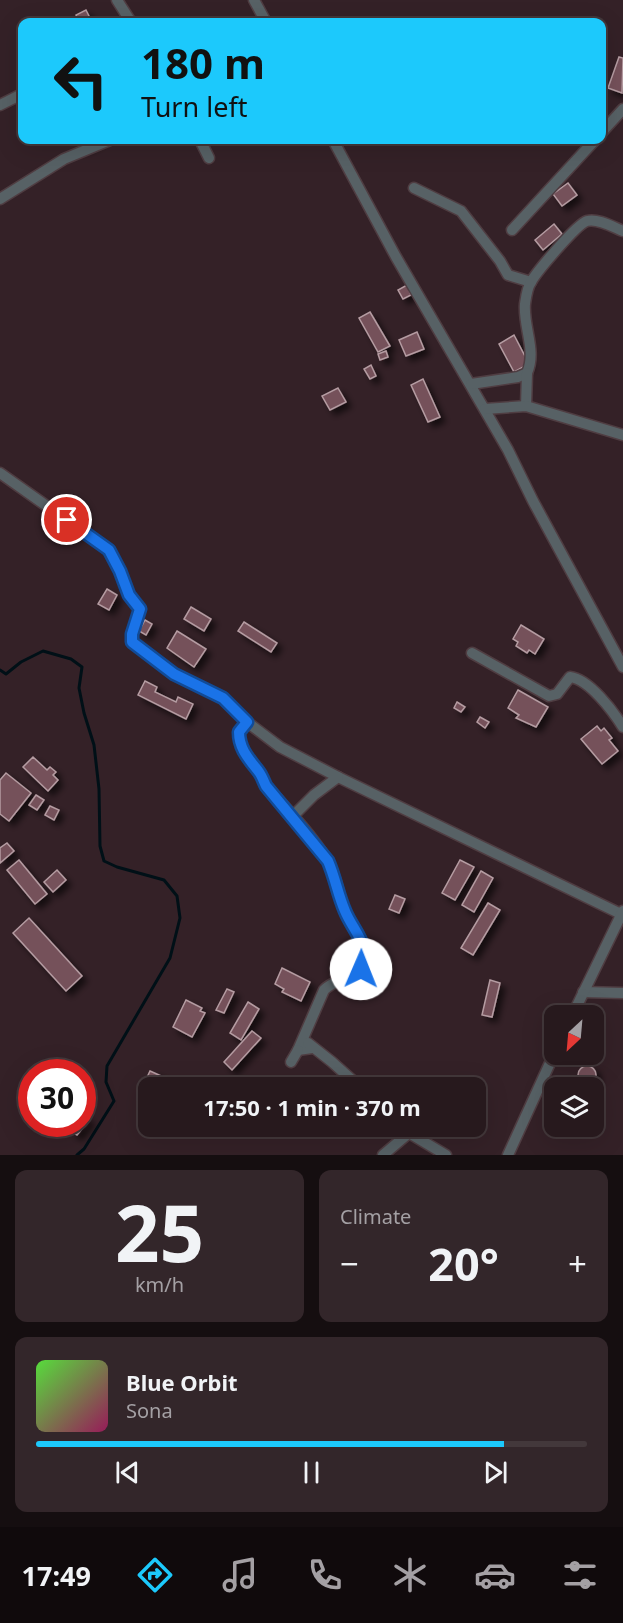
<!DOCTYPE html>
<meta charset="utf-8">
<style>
:root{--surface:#27191d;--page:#33262a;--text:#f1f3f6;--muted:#a4a0a4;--line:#43383b;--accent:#1cc9fc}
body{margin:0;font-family:"Noto Sans",sans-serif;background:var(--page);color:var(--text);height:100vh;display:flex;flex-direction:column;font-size:22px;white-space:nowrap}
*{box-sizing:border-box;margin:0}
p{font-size:20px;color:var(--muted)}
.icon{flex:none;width:33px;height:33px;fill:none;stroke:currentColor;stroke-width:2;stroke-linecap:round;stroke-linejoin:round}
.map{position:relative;height:1155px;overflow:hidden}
.details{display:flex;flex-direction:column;gap:15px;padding:15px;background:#150e10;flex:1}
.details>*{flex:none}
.hud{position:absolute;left:18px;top:18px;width:588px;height:126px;border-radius:12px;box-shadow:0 6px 24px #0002,0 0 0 2px var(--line);background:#1cc9fc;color:#111;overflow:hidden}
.needle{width:39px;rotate:206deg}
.fabs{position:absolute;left:544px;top:1005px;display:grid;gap:12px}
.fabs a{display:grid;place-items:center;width:60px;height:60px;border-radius:12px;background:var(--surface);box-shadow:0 6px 24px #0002,0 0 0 2px var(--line);font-size:30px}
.speed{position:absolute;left:18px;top:1059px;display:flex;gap:12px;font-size:30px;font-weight:700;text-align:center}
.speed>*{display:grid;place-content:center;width:78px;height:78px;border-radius:50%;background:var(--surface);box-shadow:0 6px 24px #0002,0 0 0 2px var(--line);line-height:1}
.speed .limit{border:9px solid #d22;background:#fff;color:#111}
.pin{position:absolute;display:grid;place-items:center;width:51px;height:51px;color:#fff;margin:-26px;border:3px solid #fff;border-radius:50%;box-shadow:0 2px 6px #0007}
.me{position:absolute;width:66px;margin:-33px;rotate:1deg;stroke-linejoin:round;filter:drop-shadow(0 0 4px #0008)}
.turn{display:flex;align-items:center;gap:21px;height:126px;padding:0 24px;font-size:27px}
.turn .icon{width:78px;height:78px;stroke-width:2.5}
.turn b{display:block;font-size:42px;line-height:51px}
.big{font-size:45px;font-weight:700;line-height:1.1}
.details .tile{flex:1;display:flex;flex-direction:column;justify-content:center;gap:9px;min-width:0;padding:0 21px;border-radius:12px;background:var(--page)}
.details .dial{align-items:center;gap:0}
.dial b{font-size:78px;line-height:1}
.song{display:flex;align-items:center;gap:18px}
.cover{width:72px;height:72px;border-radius:9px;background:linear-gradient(135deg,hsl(110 70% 55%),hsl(330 70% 35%))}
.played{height:6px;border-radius:3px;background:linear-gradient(90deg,var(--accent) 85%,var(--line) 85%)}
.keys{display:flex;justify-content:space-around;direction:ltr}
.heat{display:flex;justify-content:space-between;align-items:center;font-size:33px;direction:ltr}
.details .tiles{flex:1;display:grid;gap:15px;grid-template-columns:1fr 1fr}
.tile:last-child{grid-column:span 2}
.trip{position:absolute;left:138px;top:1077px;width:348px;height:60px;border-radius:12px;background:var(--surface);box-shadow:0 6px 24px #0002,0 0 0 2px var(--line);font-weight:700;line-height:60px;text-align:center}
.tab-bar{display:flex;height:96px;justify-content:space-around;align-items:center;background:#100a0c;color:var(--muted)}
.tab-bar .icon{width:42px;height:42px}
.tab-bar .selected{color:var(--accent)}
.tab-bar b{font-size:27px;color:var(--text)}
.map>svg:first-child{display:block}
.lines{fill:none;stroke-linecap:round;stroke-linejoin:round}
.stream{stroke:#001017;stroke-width:3}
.building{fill:#74515a;stroke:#b59ca2;stroke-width:1.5;filter:url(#shadow)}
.minor-casing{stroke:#4f3d42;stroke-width:13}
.minor{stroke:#576165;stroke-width:10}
.route-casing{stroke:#114b97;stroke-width:15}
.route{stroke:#1a73e8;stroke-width:10}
</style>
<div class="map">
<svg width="623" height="1155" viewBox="0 0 623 1155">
<defs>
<filter id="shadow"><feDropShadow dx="5" dy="5" stdDeviation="3" flood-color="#0009"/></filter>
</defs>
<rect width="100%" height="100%" fill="#342127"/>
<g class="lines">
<polyline class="stream" points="0,670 6,674 21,662 43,651 71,659 82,667 79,688 84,713 94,745 99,789 100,846 104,861 117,867 164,880 177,896 180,918 170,958 107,1066 106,1082 114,1101 84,1149 77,1155"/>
</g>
<g class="building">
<polygon points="86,10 92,22 79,22 76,15"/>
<polygon points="619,57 623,58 622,93 608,88"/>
<polygon points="79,140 98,140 83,147"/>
<polygon points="568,183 577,195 562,206 553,194"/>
<polygon points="554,224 562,234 543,250 535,240"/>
<polygon points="407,285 411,295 403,299 398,290"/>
<polygon points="370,312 390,346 378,352 359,318"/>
<polygon points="417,332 424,349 406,356 399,340"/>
<polygon points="514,335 529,364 514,372 499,344"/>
<polygon points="386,351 388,357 380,360 378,354"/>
<polygon points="371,365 376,376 370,379 364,369"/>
<polygon points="423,379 440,417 428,422 411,385"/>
<polygon points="338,388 346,402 330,410 322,396"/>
<polygon points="107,589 117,595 109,610 98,604"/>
<polygon points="191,607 211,619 204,631 184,619"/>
<polygon points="145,620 152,624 146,635 139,631"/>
<polygon points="244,622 277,643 271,652 238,631"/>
<polygon points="521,625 544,639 535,654 529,650 527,653 516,646 518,642 513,639"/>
<polygon points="177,631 206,649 194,667 167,648"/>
<polygon points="145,681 157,687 155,692 176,702 178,697 193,704 186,719 138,695"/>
<polygon points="518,690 548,707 536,727 516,718 519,715 508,708"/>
<polygon points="457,702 465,707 461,712 454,708"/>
<polygon points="480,717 489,722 485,728 477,722"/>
<polygon points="597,726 601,731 604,728 612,738 609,740 618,751 602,764 581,739"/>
<polygon points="33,757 47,770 50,767 56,772 53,775 58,780 48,791 23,767"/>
<polygon points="6,773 31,793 9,821 0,814 0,780"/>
<polygon points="36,795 44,800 37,810 29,805"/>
<polygon points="50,806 59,810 54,820 45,815"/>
<polygon points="7,843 14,851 0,863 0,848"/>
<polygon points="19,860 47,894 35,904 7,870"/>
<polygon points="460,860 474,867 455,900 442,893"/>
<polygon points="57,870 66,880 53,892 44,882"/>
<polygon points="481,871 493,878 474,912 462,905"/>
<polygon points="395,895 405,899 399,913 389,909"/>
<polygon points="488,903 500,910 473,955 461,948"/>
<polygon points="29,918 82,976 66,991 13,933"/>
<polygon points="282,968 310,982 301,1001 282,992 284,989 275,984"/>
<polygon points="490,980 500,983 492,1017 482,1015"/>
<polygon points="227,989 234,992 224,1013 216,1010"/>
<polygon points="186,1000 202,1008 200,1011 205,1013 192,1037 173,1027"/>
<polygon points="248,1002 259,1009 241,1040 230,1033"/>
<polygon points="252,1031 261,1038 232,1070 224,1062"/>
<circle cx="587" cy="1075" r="9"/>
<polygon points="150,1071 170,1080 167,1088 152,1088 144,1084"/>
<polygon points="241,1079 248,1088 229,1088"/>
<polygon points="83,1115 89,1120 77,1135 71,1131 76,1124 82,1124"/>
</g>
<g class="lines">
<g class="minor-casing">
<g id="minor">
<polyline points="117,0 131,22"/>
<polyline points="254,0 266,22"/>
<polyline points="0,105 22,94"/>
<polyline points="602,132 623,109"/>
<polyline points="200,140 209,158"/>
<polyline points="333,140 396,257 508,450 533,501 623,667"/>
<polyline points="414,188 461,211 500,261 508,275 531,282"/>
<polyline points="0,199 64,159 110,140"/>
<polyline points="512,230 595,140"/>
<path d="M471,384L518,377L527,373C537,351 523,327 525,304C526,297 527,288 531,282C537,271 577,224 587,221C598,218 613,227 623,231"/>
<polyline points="526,406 527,373"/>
<polyline points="485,409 526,406 623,435"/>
<path d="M0,473L109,550L120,571L129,595L140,609L132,634V642L174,674L223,698L247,722L239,732C239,749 249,759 259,772C262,776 264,781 266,786C287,809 311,834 327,860C337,876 338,895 345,912C353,928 368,942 364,962C361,977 333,979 324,990L298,1050L312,1048"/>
<path d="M472,653L549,696L557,694L570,677C589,679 613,711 623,727"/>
<polyline points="247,722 280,747 338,777 621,914"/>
<polyline points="293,816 314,795 338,777"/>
<polyline points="583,992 623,993"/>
<polyline points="572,1016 623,911"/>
<polyline points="308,1043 332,1062 361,1088"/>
<polyline points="291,1062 298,1050"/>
<polyline points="402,1126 409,1133 446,1155"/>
<polyline points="383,1155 409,1133"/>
<polyline points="508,1155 555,1052"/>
</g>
</g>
<use href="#minor" class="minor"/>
</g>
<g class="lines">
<g class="route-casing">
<path id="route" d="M67,520L109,550L120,571L129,595L140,609L132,634V642L174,674L223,698L247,722L239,732C239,749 249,759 259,772C262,776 264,782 266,786L328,861C335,877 338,895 345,911C353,931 372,946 361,969"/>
</g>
<use href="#route" class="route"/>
</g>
</svg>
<div class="fabs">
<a><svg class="needle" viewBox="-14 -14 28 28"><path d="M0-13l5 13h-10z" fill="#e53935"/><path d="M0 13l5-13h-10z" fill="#a4a0a4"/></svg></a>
<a><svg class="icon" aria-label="layers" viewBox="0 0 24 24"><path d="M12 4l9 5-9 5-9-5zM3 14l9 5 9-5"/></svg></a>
</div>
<div class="speed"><div class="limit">30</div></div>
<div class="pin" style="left:67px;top:520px;background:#d93025"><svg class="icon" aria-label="arrive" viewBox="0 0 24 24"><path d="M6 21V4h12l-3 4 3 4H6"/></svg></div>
<svg class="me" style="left:361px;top:969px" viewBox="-20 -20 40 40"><circle r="19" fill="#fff"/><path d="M0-13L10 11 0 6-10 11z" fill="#1a73e8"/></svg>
<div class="trip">17:50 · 1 min · 370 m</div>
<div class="hud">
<div class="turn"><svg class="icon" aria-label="left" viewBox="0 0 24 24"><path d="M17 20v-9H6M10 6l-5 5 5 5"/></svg><div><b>180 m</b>Turn left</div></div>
</div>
</div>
<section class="details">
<div class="tiles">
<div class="tile dial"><b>25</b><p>km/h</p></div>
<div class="tile"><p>Climate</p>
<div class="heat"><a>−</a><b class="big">20°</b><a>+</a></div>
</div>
<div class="tile">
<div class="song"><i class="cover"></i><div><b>Blue Orbit</b><p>Sona</p></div></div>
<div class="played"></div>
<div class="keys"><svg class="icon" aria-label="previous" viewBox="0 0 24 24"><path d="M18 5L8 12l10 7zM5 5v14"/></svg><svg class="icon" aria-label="pause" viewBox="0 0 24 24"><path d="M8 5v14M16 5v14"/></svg><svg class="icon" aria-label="next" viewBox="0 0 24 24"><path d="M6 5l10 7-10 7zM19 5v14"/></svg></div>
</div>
</div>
</section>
<nav class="tab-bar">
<b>17:49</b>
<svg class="icon selected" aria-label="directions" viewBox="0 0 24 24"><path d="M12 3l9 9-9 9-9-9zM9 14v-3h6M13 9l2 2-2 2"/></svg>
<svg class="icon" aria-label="music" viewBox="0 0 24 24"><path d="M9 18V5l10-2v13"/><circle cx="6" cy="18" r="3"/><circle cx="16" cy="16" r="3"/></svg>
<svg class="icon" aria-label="phone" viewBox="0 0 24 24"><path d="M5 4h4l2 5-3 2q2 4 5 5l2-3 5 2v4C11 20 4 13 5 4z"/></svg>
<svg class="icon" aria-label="climate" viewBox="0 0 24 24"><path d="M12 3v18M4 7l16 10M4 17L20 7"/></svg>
<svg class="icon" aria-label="car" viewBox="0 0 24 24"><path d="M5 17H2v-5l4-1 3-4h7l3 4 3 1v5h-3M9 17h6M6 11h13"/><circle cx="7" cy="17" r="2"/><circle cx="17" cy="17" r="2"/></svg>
<svg class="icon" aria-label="filters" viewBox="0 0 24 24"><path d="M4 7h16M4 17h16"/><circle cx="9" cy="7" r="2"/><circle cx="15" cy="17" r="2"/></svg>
</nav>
